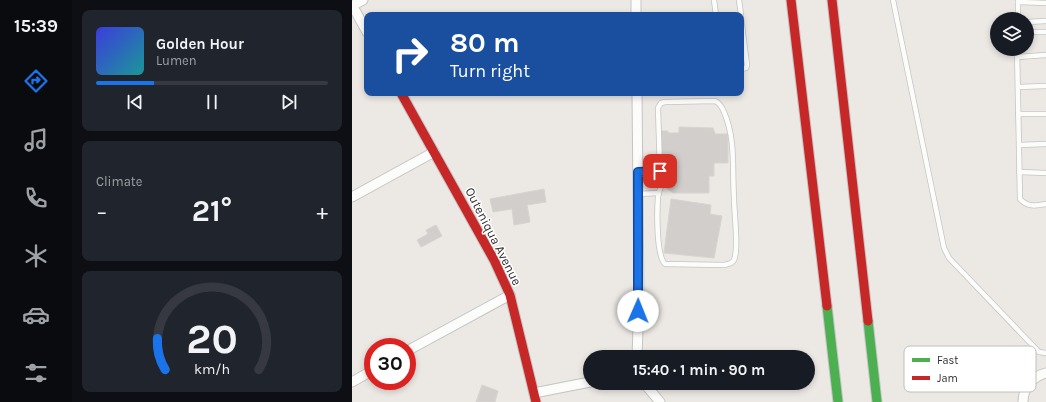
<!DOCTYPE html>
<meta charset="utf-8">
<style>
:root{--surface:#171b24;--page:#20242c;--text:#f1f3f6;--muted:#9ea1a6;--line:#363941;--accent:#1a73e8}
body{margin:0;font-family:Karla,sans-serif;background:var(--page);color:var(--text);height:100vh;display:flex;flex-direction:column;font-size:15px;white-space:nowrap}
*{box-sizing:border-box;margin:0}
p{font-size:13px;color:var(--muted)}
.icon{flex:none;width:22px;height:22px;fill:none;stroke:currentColor;stroke-width:2;stroke-linecap:round;stroke-linejoin:round}
.map{position:relative;flex:1;overflow:hidden}
.sheet{display:flex;flex-direction:column;gap:10px;padding:10px;background:#0d0f14;width:280px}
.sheet>*{flex:none}
.hud{position:absolute;left:12px;top:12px;width:380px;height:84px;border-radius:8px;box-shadow:0 2px 6px #0003;background:#1a4fa0;color:#fff;overflow:hidden}
.tools{position:absolute;left:638px;top:12px;display:grid;gap:8px}
.tools a{display:grid;place-items:center;width:44px;height:44px;border-radius:50%;background:var(--surface);box-shadow:0 2px 6px #0003;font-size:20px}
.speed{position:absolute;left:12px;top:338px;display:flex;gap:8px;font-size:20px;font-weight:700;text-align:center}
.speed>*{display:grid;place-content:center;width:52px;height:52px;border-radius:50%;background:var(--surface);box-shadow:0 2px 6px #0003;line-height:1}
.speed .limit{border:6px solid #d22;background:#fff;color:#111}
.pin{position:absolute;display:grid;place-items:center;width:34px;height:34px;color:#fff;margin:-17px;border-radius:8px;box-shadow:0 2px 6px #0006}
.me{position:absolute;width:44px;margin:-22px;rotate:1deg;stroke-linejoin:round;filter:drop-shadow(0 0 3px #0008)}
.turn{display:flex;align-items:center;gap:14px;height:84px;padding:0 20px;font-size:18px}
.turn .icon{width:52px;height:52px;stroke-width:2.5}
.turn b{display:block;font-size:28px;line-height:34px}
.big{font-size:30px;font-weight:700;line-height:1.1}
.sheet .widget{flex:1;display:flex;flex-direction:column;justify-content:center;gap:6px;min-width:0;padding:0 14px;border-radius:8px;background:var(--page)}
.sheet .dial{align-items:center;gap:0}
.dial svg{height:104px;overflow:visible;fill:none;stroke:var(--line);stroke-width:7;stroke-linecap:round;text-anchor:middle}
.dial text{fill:var(--text);stroke:none}
.song{display:flex;align-items:center;gap:12px}
.cover{width:48px;height:48px;border-radius:6px;background:linear-gradient(135deg,hsl(240 70% 55%),hsl(180 70% 35%))}
.played{height:4px;border-radius:2px;background:linear-gradient(90deg,var(--accent) 25%,var(--line) 25%)}
.keys{display:flex;justify-content:space-around;direction:ltr}
.heat{display:flex;justify-content:space-between;align-items:center;font-size:22px;direction:ltr}
.trip{position:absolute;left:231px;top:350px;width:232px;height:40px;border-radius:20px;background:var(--surface);box-shadow:0 2px 6px #0003;font-weight:700;line-height:40px;text-align:center}
main{display:flex;flex:1;min-height:0}
.tabs{display:flex;flex-direction:column;width:72px;justify-content:space-around;align-items:center;background:#090b0e;color:var(--muted)}
.tabs .icon{width:28px;height:28px}
.tabs .on{color:var(--accent)}
.tabs b{font-size:18px;color:var(--text)}
.map>svg:first-child{display:block}
.building{fill:#d1cecb;stroke:#d7d4d0}
.lines{fill:none;stroke-linecap:round;stroke-linejoin:round}
.lane-casing{stroke:#c5c4c5;stroke-width:6}
.street-casing{stroke:#c5c4c5;stroke-width:11}
.fast-casing{stroke:#c5c4c5;stroke-width:11}
.jam-casing{stroke:#c5c4c5;stroke-width:11}
.lane{stroke:#fcfcfb;stroke-width:4.5}
.street{stroke:#fcfcfb;stroke-width:9}
.fast{stroke:#4caf50;stroke-width:9}
.jam{stroke:#c62828;stroke-width:9}
.route-casing{stroke:#114b97;stroke-width:10}
.route{stroke:#1a73e8;stroke-width:7}
.labels{text-anchor:middle;stroke-width:3;stroke-linejoin:round;paint-order:stroke}
.street-label{font-size:13px;fill:#2e2e2e;stroke:#fff}
.key{fill:#fff;stroke:#c0c0c0;stroke-width:1}
.key-label{font-size:11px;fill:#2e2e2e}
</style>
<main>
<nav class="tabs">
<b>15:39</b>
<svg class="icon on" aria-label="directions" viewBox="0 0 24 24"><path d="M12 3l9 9-9 9-9-9zM9 14v-3h6M13 9l2 2-2 2"/></svg>
<svg class="icon" aria-label="music" viewBox="0 0 24 24"><path d="M9 18V5l10-2v13"/><circle cx="6" cy="18" r="3"/><circle cx="16" cy="16" r="3"/></svg>
<svg class="icon" aria-label="phone" viewBox="0 0 24 24"><path d="M5 4h4l2 5-3 2q2 4 5 5l2-3 5 2v4C11 20 4 13 5 4z"/></svg>
<svg class="icon" aria-label="climate" viewBox="0 0 24 24"><path d="M12 3v18M4 7l16 10M4 17L20 7"/></svg>
<svg class="icon" aria-label="car" viewBox="0 0 24 24"><path d="M5 17H2v-5l4-1 3-4h7l3 4 3 1v5h-3M9 17h6M6 11h13"/><circle cx="7" cy="17" r="2"/><circle cx="17" cy="17" r="2"/></svg>
<svg class="icon" aria-label="filters" viewBox="0 0 24 24"><path d="M4 7h16M4 17h16"/><circle cx="9" cy="7" r="2"/><circle cx="15" cy="17" r="2"/></svg>
</nav>
<section class="sheet">
<div class="widget">
<div class="song"><i class="cover"></i><div><b>Golden Hour</b><p>Lumen</p></div></div>
<div class="played"></div>
<div class="keys"><svg class="icon" aria-label="previous" viewBox="0 0 24 24"><path d="M18 5L8 12l10 7zM5 5v14"/></svg><svg class="icon" aria-label="pause" viewBox="0 0 24 24"><path d="M8 5v14M16 5v14"/></svg><svg class="icon" aria-label="next" viewBox="0 0 24 24"><path d="M6 5l10 7-10 7zM19 5v14"/></svg></div>
</div>
<div class="widget"><p>Climate</p>
<div class="heat"><a>−</a><b class="big">21°</b><a>+</a></div>
</div>
<div class="widget dial"><svg viewBox="0 0 100 80">
<path d="M14 69A42 42 0 1 1 86 69"/>
<path d="M14 69A42 42 0 0 1 8 45" stroke="#1a73e8"/>
<text x="50" y="56" font-size="32" font-weight="700">20</text>
<text x="50" y="72" font-size="11">km/h</text>
</svg></div>
</section>
<div class="map">
<svg width="694" height="402" viewBox="0 0 694 402">
<rect width="100%" height="100%" fill="#ece8e4"/>
<g class="building">
<polygon points="327,127 361,128 363,134 376,134 376,163 362,163 362,176 357,176 357,193 321,193 314,188 315,156 309,156 309,131 316,131 316,133 327,133"/>
<polygon points="192,189 194,202 175,205 178,222 162,225 160,209 141,212 138,199"/>
<polygon points="319,199 359,205 358,214 370,216 362,258 312,253"/>
<polygon points="84,225 90,236 69,247 65,240 76,234 74,230"/>
<polygon points="130,385 146,391 143,402 124,402"/>
</g>
<g class="lines">
<g class="lane-casing">
<g id="lane">
<polyline points="362,0 364,15"/>
<polyline points="387,0 389,15"/>
<polyline points="541,0 592,248 597,258 687,352 694,353"/>
<polyline points="666,2 694,3"/>
<polyline points="389,18 395,65 394,68 389,69"/>
<polyline points="666,19 666,1"/>
<polyline points="675,22 694,21"/>
<polyline points="675,32 694,32"/>
<path d="M665,49L668,199C675,207 684,206 694,204"/>
<polyline points="665,57 694,55"/>
<polyline points="666,87 694,86"/>
<path d="M363,101C368,103 370,107 372,112C384,140 380,168 382,198C382,212 387,249 382,260C380,264 376,264 372,265L313,264C304,255 305,211 306,197C307,186 314,184 308,171L306,108L309,103L313,102Z"/>
<polyline points="666,114 694,114"/>
<polyline points="667,145 694,144"/>
<polyline points="286,172 308,171"/>
<polyline points="667,172 694,173"/>
<polyline points="286,194 307,193"/>
</g>
</g>
<g class="street-casing">
<g id="street">
<polyline points="284,0 284,15"/>
<polyline points="0,5 15,32"/>
<polyline points="0,6 11,0"/>
<polyline points="285,93 287,298 285,357"/>
<polyline points="0,197 82,152"/>
<polyline points="55,351 158,295"/>
<polyline points="0,382 21,370"/>
<polyline points="292,383 308,402"/>
<polyline points="182,393 238,382"/>
<path d="M671,402C671,388 681,376 694,373"/>
</g>
</g>
<g class="fast-casing">
<g id="fast">
<polyline points="475,306 486,402"/>
<polyline points="516,321 525,402"/>
</g>
</g>
<g class="jam-casing">
<g id="jam">
<polyline points="439,0 475,306"/>
<polyline points="480,0 516,321"/>
<polyline points="49,93 142,260 158,295 184,402"/>
</g>
</g>
<use href="#lane" class="lane"/>
<use href="#street" class="street"/>
<use href="#fast" class="fast"/>
<use href="#jam" class="jam"/>
</g>
<g class="lines">
<g class="route-casing">
<polyline id="route" points="286,311 286,172 308,171"/>
</g>
<use href="#route" class="route"/>
</g>
<g class="labels">
<g class="street-label">
<text transform="translate(142 236) rotate(63)" y="5">Outeniqua Avenue</text>
</g>
</g>
<rect x="552" y="346" width="132" height="46" rx="6" class="key"/>
<rect x="560" y="358" width="18" height="4" fill="#4caf50"/>
<rect x="560" y="376" width="18" height="4" fill="#c62828"/>
<g class="key-label">
<text x="585" y="364">Fast</text>
<text x="585" y="382">Jam</text>
</g>
</svg>
<div class="tools">
<a><svg class="icon" aria-label="layers" viewBox="0 0 24 24"><path d="M12 4l9 5-9 5-9-5zM3 14l9 5 9-5"/></svg></a>
</div>
<div class="speed"><div class="limit">30</div></div>
<div class="pin" style="left:308px;top:171px;background:#d93025"><svg class="icon" aria-label="arrive" viewBox="0 0 24 24"><path d="M6 21V4h12l-3 4 3 4H6"/></svg></div>
<svg class="me" style="left:286px;top:311px" viewBox="-20 -20 40 40"><circle r="19" fill="#fff"/><path d="M0-13L10 11 0 6-10 11z" fill="#1a73e8"/></svg>
<div class="trip">15:40 · 1 min · 90 m</div>
<div class="hud">
<div class="turn"><svg class="icon" aria-label="right" viewBox="0 0 24 24"><path d="M7 20v-9h11M14 6l5 5-5 5"/></svg><div><b>80 m</b>Turn right</div></div>
</div>
</div>
</main>
